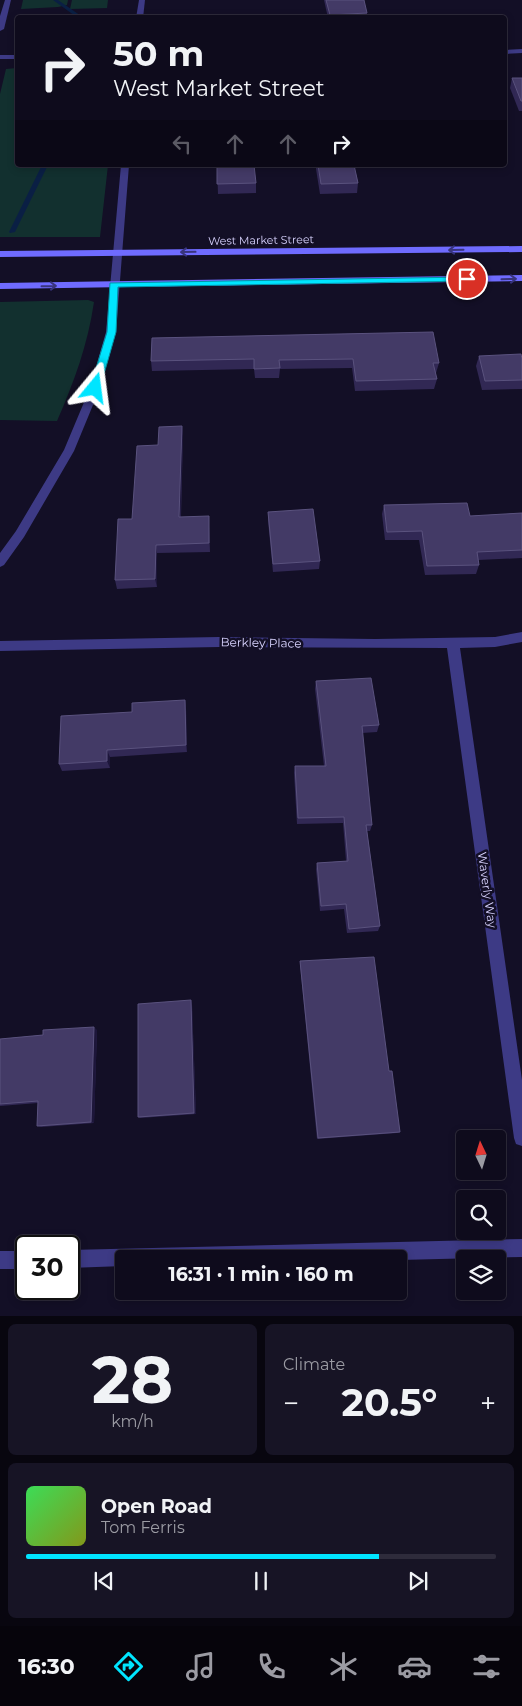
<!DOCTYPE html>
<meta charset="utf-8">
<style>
:root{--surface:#0e0b1c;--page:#171425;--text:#f1f3f6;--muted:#9b9ba3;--line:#2e2b3b;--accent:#00e5ff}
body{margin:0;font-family:Montserrat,sans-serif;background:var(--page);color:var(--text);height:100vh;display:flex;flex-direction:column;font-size:19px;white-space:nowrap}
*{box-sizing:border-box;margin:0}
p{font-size:16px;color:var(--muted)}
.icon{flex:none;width:28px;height:28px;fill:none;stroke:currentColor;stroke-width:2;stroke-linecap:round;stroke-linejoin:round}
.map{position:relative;height:1316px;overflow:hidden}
.side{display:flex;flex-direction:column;gap:8px;padding:8px;background:#08060f;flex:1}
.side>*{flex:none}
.banner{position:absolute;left:15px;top:15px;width:492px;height:152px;border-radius:5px;box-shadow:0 2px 8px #0003,0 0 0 1px var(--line);background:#0e0b1c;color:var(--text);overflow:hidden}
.needle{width:32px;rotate:356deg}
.controls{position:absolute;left:456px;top:1130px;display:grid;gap:10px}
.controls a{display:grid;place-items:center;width:50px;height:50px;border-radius:5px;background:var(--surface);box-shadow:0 2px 8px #0003,0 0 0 1px var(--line);font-size:25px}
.speed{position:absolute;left:15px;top:1235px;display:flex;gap:10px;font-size:25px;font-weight:700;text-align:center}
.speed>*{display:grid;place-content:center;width:65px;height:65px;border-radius:50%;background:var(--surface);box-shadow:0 2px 8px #0003,0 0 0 1px var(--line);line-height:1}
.speed .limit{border:2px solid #111;border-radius:8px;background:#fff;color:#111}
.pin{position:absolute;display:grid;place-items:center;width:42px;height:42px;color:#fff;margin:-21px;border:2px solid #fff;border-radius:50%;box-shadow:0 1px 5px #0007}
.me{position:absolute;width:55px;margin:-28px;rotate:16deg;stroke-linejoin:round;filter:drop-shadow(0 0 4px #0008)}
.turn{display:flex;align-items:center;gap:18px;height:105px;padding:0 15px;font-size:22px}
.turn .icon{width:65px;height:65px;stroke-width:2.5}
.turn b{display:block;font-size:35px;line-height:42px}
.lanes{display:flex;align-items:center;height:48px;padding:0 15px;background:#0003;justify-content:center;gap:25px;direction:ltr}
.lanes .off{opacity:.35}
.big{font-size:38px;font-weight:700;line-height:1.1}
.side .widget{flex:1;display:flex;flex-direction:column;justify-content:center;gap:8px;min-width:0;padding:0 18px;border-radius:8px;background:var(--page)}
.side .dial{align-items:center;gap:0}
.dial b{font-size:65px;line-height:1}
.song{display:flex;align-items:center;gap:15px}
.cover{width:60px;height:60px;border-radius:8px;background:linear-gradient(135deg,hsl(130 70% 55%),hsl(70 70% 35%))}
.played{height:5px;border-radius:2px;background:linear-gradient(90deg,var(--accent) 75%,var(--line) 75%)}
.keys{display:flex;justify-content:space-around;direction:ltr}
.heat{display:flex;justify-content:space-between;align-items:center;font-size:28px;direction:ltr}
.side .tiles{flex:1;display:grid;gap:8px;grid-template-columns:1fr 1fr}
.widget:last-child{grid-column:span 2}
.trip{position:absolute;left:115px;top:1250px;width:292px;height:50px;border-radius:5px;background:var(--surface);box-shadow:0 2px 8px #0003,0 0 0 1px var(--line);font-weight:700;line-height:50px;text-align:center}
.dock{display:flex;height:80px;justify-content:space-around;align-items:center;background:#06040b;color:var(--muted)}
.dock .icon{width:35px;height:35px}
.dock .on{color:var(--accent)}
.dock b{font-size:22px;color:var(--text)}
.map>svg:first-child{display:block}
.green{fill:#12302f}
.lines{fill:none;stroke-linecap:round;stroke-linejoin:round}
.stream{fill:#0a1f44;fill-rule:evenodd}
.street{fill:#3d3a85;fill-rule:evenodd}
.secondary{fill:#6f6bff;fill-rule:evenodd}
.wall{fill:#312854}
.shaded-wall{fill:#1d163a}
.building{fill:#433a66;stroke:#5a527e}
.oneway{stroke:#38347d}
.route{fill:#00e5ff;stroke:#0095a6}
.labels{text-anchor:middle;stroke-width:5;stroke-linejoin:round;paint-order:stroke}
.far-street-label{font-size:11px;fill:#d9d4ff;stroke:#130f26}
.street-label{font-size:12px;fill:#d9d4ff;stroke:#130f26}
</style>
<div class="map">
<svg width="522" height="1316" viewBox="0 0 522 1316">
<rect width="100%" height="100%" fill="#130f26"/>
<g class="green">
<polygon points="23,0 68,0 67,5 58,7 21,9"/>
<polygon points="72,0 108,0 107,8 70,9"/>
<polygon points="17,68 18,165 108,165 100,237 0,237 0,94 6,69"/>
<path d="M88,300L94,302C88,344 74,382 57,421L0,420V302Z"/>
</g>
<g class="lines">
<g class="stream">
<polygon points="53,0 58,0 84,18 78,18"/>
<polygon points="42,165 48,165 15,232 10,233 9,232"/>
</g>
<g class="street">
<polygon points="5,0 11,0 4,29 0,31 0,16"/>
<polygon points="139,0 145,0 143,18 136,18"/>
<polygon points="522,49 522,53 505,54 505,50"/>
<rect x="0" y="55" width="18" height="4"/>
<polygon points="121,165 129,165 116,332 100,388 74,451 24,537 4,565 0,567 0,553 16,531 64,450 90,388 106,332"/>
<polygon points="522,632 522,642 495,647 460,648 522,1080 522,1146 516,1144 514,1138 447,648 219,647 0,651 0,641 219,637 375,639 495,637"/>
<polygon points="522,1239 522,1257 399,1260 124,1259 124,1266 69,1268 69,1250"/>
<rect x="0" y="1251" width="26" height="18"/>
</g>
<g class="secondary">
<polygon points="522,246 522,252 0,257 0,251"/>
<polygon points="522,275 522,281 0,289 0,283"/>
</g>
</g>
<g class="wall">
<polygon points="324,0 364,0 367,13 367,18 328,18"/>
<polygon points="512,78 522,78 522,111 519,111 510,88"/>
<polygon points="217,165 256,183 256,193 218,194"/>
<polygon points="316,165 354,165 358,183 357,193 320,194 316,169"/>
<polygon points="152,338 439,363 436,373 435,373 437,379 434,389 355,391 352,368 280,369 279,378 255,378 254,369 152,371 151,361"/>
<polygon points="479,356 522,359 522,389 482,390 476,366"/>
<polygon points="182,426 183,436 181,517 209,525 210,552 157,553 157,587 117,589 115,580 132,519 158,445"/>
<polygon points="384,505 470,516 522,513 522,558 478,560 479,565 476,574 425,575 419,540 385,540 382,514"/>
<polygon points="268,512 320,561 319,569 273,572 268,521"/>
<polygon points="316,681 379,725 377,732 362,733 372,825 370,831 367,831 380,926 378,931 347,933 344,909 320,911 316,869 317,863 346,861 343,823 297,824 294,773 295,766 324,766 315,689"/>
<polygon points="185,700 186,707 187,752 110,757 110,768 62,771 59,764 132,712"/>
<polygon points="300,961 389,1071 400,1132 397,1133 317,1139 300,965"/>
<polygon points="192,1004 196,1114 140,1118 138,1117"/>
<polygon points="97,1030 94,1123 41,1127 37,1126 38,1103 0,1106 0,1039"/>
</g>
<g class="shaded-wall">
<polygon points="182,426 183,436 180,526 179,517"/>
<polygon points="156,545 157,553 157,587 155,579"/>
<polygon points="185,700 186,707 187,752 186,745"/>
<polygon points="107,750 110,757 110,768 107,761"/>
<polygon points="191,1000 192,1004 196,1114 194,1113"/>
<polygon points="94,1027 97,1030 94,1123 91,1122"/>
</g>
<g class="building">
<polygon points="326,0 364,0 367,13 330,15"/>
<polygon points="512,78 522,78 522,101 521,101"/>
<polygon points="217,165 254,165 256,183 217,184"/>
<polygon points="318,165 354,165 358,183 321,184"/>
<polygon points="433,332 439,363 433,363 437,379 356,381 353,359 279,360 280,368 254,369 254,359 151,361 152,338"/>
<polygon points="521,354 522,359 522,380 485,381 479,356"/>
<polygon points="182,426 179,517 209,516 209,543 156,545 155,579 115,580 118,519 132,519 137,446 158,445 159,427"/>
<polygon points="467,503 470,516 522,513 522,550 477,552 479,565 427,566 422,531 387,532 384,505"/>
<polygon points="313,509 320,561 273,564 268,512"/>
<polygon points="371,678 379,725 362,726 372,825 366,825 380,926 349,929 346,904 321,906 317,863 348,861 344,817 298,818 295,766 326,766 316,681"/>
<polygon points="185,700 186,745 107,750 107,761 59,764 61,716 132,712 132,703"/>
<polygon points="374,957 389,1071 392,1071 400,1132 318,1138 300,961"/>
<polygon points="191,1000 194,1113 138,1117 138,1004"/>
<polygon points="94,1027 91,1122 37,1126 38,1101 0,1104 0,1039 43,1035 43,1030"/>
</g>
<defs><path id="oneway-shaft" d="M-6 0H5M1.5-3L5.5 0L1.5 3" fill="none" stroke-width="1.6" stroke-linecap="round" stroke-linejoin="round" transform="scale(1.25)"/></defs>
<g class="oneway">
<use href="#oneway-shaft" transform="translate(456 250) rotate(179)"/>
<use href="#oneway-shaft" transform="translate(188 252) rotate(179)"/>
<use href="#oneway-shaft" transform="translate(509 279) rotate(-1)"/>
<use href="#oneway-shaft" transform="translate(49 286) rotate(-1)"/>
</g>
<polygon class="route" points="467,277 471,279 470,281 118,287 116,332 100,388 95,392 90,388 107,332 110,283"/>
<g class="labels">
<g class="far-street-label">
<text transform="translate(261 240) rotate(-1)" y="4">West Market Street</text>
</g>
<g class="street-label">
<text transform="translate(261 643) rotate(1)" y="4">Berkley Place</text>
<text transform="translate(487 890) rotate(82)" y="4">Waverly Way</text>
</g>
</g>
</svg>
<div class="controls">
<a><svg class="needle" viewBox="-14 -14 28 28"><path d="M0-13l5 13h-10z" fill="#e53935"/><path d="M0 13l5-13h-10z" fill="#9b9ba3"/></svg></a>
<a><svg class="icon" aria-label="search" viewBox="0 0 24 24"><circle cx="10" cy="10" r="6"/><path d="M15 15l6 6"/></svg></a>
<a><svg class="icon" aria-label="layers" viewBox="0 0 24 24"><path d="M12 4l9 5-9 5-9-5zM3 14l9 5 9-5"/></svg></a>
</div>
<div class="speed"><div class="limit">30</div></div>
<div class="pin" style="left:467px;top:279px;background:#d93025"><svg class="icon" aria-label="arrive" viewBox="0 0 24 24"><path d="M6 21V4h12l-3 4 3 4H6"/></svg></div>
<svg class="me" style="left:95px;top:388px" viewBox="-20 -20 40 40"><path d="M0-17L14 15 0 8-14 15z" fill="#00e5ff" stroke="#fff" stroke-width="4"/></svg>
<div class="trip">16:31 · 1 min · 160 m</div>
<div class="banner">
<div class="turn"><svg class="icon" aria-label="right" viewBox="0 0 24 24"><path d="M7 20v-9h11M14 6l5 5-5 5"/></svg><div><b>50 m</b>West Market Street</div></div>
<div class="lanes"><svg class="icon off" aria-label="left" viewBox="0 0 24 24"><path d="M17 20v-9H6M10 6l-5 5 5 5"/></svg><svg class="icon off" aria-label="ahead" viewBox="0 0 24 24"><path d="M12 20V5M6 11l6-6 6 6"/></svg><svg class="icon off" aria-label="ahead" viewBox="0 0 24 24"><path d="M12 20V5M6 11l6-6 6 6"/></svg><svg class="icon" aria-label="right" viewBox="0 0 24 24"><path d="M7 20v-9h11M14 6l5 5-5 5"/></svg></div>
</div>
</div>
<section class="side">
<div class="tiles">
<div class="widget dial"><b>28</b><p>km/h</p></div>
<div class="widget"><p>Climate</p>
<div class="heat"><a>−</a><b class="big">20.5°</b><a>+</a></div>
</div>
<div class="widget">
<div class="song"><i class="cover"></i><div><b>Open Road</b><p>Tom Ferris</p></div></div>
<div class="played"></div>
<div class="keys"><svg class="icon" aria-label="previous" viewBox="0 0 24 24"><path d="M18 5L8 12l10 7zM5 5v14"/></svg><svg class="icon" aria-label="pause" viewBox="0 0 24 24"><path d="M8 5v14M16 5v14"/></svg><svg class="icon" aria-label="next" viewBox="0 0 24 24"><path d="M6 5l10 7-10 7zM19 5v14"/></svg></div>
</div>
</div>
</section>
<nav class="dock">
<b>16:30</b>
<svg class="icon on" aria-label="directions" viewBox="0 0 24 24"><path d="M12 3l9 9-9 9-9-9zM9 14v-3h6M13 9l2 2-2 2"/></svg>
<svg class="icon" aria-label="music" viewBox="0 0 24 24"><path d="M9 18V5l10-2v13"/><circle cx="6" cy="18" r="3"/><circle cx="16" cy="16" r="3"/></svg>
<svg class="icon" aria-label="phone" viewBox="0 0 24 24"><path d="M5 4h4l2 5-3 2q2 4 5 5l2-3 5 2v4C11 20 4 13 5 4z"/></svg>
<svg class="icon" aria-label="climate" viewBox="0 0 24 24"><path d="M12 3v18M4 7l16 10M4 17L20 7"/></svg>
<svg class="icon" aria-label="car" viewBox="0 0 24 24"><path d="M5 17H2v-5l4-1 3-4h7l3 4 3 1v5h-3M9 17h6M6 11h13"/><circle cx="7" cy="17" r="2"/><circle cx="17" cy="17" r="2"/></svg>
<svg class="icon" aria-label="filters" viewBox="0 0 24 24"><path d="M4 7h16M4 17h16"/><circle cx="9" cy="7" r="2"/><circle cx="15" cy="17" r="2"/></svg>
</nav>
